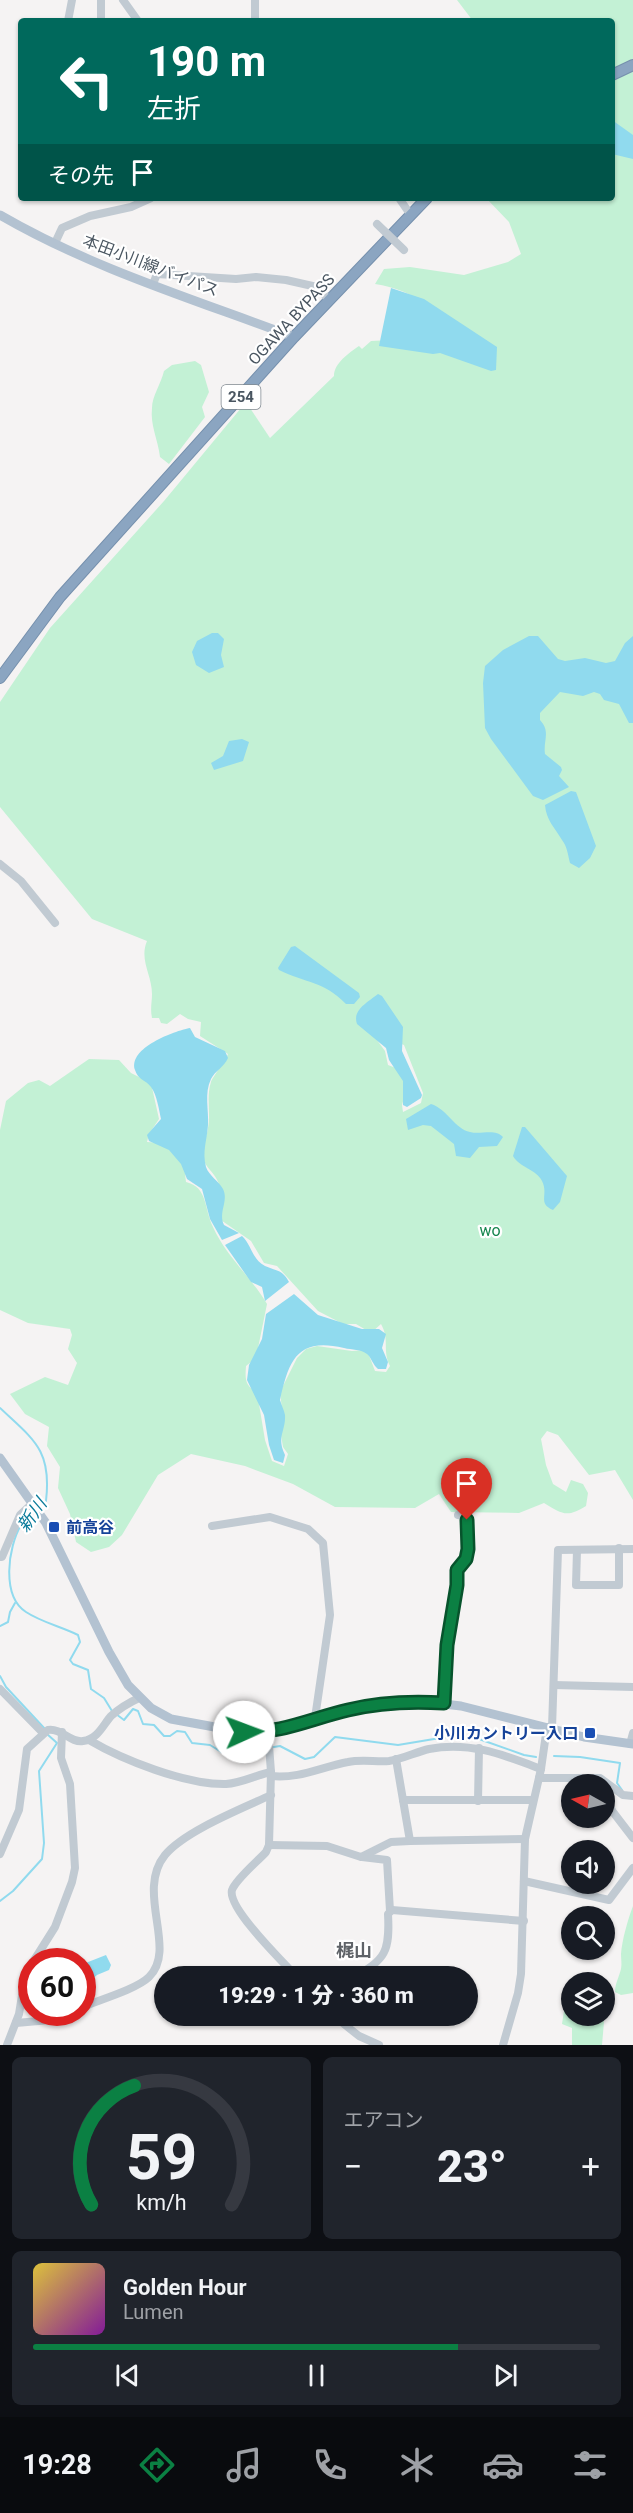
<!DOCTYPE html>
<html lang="ja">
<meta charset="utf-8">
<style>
:root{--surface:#171b24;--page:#20242c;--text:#f1f3f6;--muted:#9ea1a6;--line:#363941;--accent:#0b8043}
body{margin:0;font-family:Roboto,"Noto Sans JP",sans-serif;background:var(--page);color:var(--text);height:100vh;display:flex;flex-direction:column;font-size:22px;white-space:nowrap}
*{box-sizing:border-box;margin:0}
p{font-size:20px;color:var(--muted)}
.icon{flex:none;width:33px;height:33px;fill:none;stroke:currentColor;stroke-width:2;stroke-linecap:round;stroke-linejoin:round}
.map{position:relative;height:2045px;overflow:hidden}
.side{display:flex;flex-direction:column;gap:12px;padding:12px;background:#0d0f14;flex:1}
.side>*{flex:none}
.banner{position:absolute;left:18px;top:18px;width:597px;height:183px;border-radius:6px;box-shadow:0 2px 4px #0004;background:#00695c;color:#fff;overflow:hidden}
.needle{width:39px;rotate:278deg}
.buttons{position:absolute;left:561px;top:1774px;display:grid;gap:12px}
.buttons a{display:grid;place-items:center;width:54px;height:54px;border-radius:50%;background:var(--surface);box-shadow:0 2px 4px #0004;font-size:30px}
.speed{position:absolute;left:18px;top:1948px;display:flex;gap:12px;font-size:30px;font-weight:700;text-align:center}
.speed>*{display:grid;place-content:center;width:78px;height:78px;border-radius:50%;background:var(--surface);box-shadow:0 2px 4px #0004;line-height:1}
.speed .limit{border:9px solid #d22;background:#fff;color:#111}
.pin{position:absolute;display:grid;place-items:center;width:51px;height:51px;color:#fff;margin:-62px -26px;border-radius:50% 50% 50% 0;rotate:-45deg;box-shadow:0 0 6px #0007}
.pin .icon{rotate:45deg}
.me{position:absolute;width:66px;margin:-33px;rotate:88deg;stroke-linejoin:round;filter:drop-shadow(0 0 4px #0008)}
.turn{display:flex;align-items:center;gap:21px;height:126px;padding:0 30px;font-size:27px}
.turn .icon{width:78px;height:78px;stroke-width:2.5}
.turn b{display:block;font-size:42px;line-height:51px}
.then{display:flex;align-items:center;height:57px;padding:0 30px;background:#0003;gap:12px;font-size:22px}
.big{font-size:45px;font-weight:800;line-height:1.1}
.side .widget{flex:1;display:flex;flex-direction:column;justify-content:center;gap:9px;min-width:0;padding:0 21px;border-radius:9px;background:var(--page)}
.side .dial{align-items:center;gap:0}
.dial svg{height:156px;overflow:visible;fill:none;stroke:var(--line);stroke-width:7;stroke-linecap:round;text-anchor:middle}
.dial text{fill:var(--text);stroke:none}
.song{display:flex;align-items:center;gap:18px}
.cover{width:72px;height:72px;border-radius:9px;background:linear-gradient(135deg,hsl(50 70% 55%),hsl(290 70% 35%))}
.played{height:6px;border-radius:3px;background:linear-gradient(90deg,var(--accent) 75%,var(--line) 75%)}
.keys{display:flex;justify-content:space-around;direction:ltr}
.heat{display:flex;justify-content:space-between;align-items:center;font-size:33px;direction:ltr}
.side .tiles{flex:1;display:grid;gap:12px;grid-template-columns:1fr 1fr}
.widget:last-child{grid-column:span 2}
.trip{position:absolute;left:154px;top:1966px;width:324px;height:60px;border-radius:30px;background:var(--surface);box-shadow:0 2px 4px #0004;font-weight:800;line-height:60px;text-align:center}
.dock{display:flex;height:96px;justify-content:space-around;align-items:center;background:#090b0e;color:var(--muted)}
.dock .icon{width:42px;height:42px}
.dock .active{color:var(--accent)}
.dock b{font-size:27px;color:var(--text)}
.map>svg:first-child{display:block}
.green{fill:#c3f1d5;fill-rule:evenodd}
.water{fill:#90daee}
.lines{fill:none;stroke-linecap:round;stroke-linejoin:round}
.stream{stroke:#90daee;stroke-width:2}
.highway-casing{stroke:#7690ad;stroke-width:12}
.minor{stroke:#c1cad2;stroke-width:8}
.major{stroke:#b3c2d1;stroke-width:9}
.highway{stroke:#8ba5c1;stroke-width:10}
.minor-bridge{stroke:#c1cad2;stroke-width:8}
.route-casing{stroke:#07532c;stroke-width:15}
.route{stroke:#0b8043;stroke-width:10}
.transit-dot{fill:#1a4fb4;stroke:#fff;stroke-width:2}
.labels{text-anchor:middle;stroke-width:4.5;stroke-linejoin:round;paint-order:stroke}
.shield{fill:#fff;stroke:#808990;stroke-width:1.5}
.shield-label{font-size:15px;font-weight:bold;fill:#4a5661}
.street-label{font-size:16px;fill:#4a5661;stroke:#fff}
.park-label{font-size:16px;fill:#17864f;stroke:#fff}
.transit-label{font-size:16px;font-weight:bold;fill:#164399;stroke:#fff;text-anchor:start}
.water-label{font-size:18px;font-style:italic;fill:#0c7c9b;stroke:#fff}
.neighbourhood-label{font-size:18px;font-weight:bold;fill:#5f6368;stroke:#fff}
</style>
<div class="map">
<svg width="633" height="2045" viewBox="0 0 633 2045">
<rect width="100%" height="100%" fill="#f5f3f3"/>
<g class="green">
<path d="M457,0H633V1500L615,1470L589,1475L558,1435L547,1431L541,1439L546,1465L553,1484L566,1492L571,1480L583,1484L588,1493L586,1506C567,1518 562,1514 544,1503L519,1513L451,1512L439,1494L415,1508L335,1507L293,1484L245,1466L191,1454L158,1475L122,1535L109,1547L91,1552L76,1542L70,1514L58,1488L60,1467L47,1446L49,1427L25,1414L10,1394L45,1377L68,1385L77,1363L68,1349L72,1335L70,1329L28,1323L0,1310V1130L6,1101L28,1083L39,1080L50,1086L89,1059L119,1060L131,1073L151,1083L159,1119L149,1134L147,1142L163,1143L184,1165L186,1182C208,1187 204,1209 213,1227C226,1256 251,1277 267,1304L256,1358L246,1366C245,1379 245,1386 257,1392L265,1440L272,1461L284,1466L288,1454L283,1447L280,1429L283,1418L280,1392L297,1358L306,1349L317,1346L352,1351L367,1350L375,1371L386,1372L390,1366C382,1350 390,1340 381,1324L371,1333L356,1324H343L318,1311L277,1266L264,1263L251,1241L218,1218C222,1203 225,1193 216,1178C212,1171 206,1167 203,1159C198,1146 207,1140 208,1128C211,1113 206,1097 211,1082C212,1078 225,1061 228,1054L200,1036L201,1022L188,1019L180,1014L167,1024L161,1023L159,1018H152C150,1009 152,1002 152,994C152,975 139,960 147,941L92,919L0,807V702L50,628L164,501L246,402L270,438L334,376C334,363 349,353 359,346L362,349L371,341L470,336C439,312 415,290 375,284L384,269L410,267L464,275L508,262L521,254L509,222L486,198H612V21H473ZM371,1032L404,1045L423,1093L421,1103L403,1112L402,1105L407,1087L401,1070L388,1065L385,1051Z"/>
<path d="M195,361L201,365L209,392L202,407L205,417L169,464L160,457C158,440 150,425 152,408C152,396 161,384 164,371L172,365Z"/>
<path d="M633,1906V1993L621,1995L615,1992C615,1984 619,1977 621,1969C622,1964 621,1959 621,1954C622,1940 628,1919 633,1906Z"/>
<polygon points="571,1998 572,2016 602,2016 604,2022 602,2045 572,2045 572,2028 562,2024 564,2011"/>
</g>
<g class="water">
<polygon points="612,120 633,135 633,159 612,154"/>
<polygon points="391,288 424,299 497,347 496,370 491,371 440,353 433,354 379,346"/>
<polygon points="212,633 218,633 224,639 221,655 224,667 209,673 196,665 192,652 197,641"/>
<path d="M529,636H538L558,659L565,661L585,658L606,663L615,661L625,643L633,636V723H629L619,704L604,700L600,694L594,692L583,696L560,692L540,713V720C551,732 543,740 545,754L561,767L562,770L559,776L569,787L543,800L533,796L491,739L485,728L483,683L485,666L503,650Z"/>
<polygon points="242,739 249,742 243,761 214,770 211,763 223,756 229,741"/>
<path d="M571,791L576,792L596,846L590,858L579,868L570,863C568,855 567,846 562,840C555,828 546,820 545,805Z"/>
<path d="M295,946L359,993L360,997L354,1004H346C324,981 305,983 279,970L278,968L291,947Z"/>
<path d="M378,994L382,996L403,1027L402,1051L422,1095L421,1098L407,1107L403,1105V1081L389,1060L386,1048L357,1024C352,1010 368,1002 378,994Z"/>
<path d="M190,1028L195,1037L225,1051L228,1058C224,1067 215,1071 211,1079C204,1093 209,1110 208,1125C207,1141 202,1151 206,1167C209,1176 219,1181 223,1189C229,1201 218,1212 224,1225L239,1233L222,1240L210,1219L202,1189L187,1179L181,1164L169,1150L149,1141L147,1135L161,1119C159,1110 157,1095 151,1087C146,1080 138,1080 135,1070C128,1048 174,1031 190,1028Z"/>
<path d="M431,1104C447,1109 455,1129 470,1132C481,1135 495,1128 503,1137L497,1146L479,1147L470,1158L456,1156L454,1144L431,1126L423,1125L408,1130L406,1119Z"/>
<path d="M522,1127H525L567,1176L560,1202L553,1210C537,1203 549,1195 542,1181C536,1169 520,1168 513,1156Z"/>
<path d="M242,1236C251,1244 252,1259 265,1266C276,1271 282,1269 289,1282L265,1301L262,1287L251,1282L225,1245Z"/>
<path d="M294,1294L318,1315L362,1329H379L386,1334L382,1348L388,1362L386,1369H378C373,1365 371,1357 367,1354C361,1349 352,1350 344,1348C298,1337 289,1359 280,1400C281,1404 284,1410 285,1415C286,1431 276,1437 285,1455L283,1463L274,1460L269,1445L264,1415L247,1380L249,1365L262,1339L266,1314Z"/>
<polygon points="106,1955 111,1965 109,1970 97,1975 83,1987 83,1964"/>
</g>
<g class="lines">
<g class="stream">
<path d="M0,1408C34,1440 52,1450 46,1501L38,1508"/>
<path d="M34,1511C29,1515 24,1520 21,1525C8,1547 1,1596 26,1612C41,1622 62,1627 78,1635L80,1642L70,1660L73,1664L88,1670L91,1689L104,1698L112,1711L124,1720L133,1709L138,1711L143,1724L154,1725L164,1736H170L177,1731L185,1732L192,1743L210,1745L223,1753L231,1754L280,1746L305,1759L314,1757L335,1737L398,1745L446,1737L479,1739L524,1755L536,1757"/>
<polyline points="0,1626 8,1622 10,1612 15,1603"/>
<polyline points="0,1676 6,1687 45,1729"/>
<polyline points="554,1756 580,1757 620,1763 617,1783 622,1790"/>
<polyline points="0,1901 13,1891 42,1859 44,1843 39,1771 57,1743 47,1734"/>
</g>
<g class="highway-casing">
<g id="highway">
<polyline points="612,75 633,65"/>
<polyline points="0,678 60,597 294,337 427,198"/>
</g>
</g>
<g class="minor">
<polyline points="123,0 138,21"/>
<polyline points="68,21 72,0"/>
<polyline points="101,21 101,0"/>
<polyline points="255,21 255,0"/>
<polyline points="399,198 410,214"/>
<polyline points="55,243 62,228 90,216 131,207 151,198"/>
<polyline points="153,284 157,274 236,279 256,277 286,280 317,287 329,300"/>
<polyline points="0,864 21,881 55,923"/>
<polyline points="212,1526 270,1517 308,1529 323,1543 330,1615 315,1718"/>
<polyline points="577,1550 576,1585 619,1585 619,1548"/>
<polyline points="0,1557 2,1557 20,1515 33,1503"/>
<polyline points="554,1685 633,1687"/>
<polyline points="0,1689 43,1733"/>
<polyline points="444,1703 448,1631 457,1585 457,1570 466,1559 467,1520 464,1516 458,1515"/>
<polyline points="552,1728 558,1550 633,1549"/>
<path d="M268,1732L271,1772L269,1845L266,1852C258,1861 236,1879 232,1890C227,1908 284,1963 297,1977"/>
<path d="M89,1740C123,1760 186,1785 226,1784C242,1783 256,1775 271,1772"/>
<polyline points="630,1744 633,1733"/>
<polyline points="396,1759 410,1841 525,1839"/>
<path d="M271,1776C299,1779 321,1767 348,1762C361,1759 376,1762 389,1761C403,1759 416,1752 429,1749C470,1741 504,1755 541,1769"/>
<polyline points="539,1778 600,1778 623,1795 633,1796"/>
<polyline points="604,1796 613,1812 633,1838"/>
<polyline points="403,1800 533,1800"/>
<polyline points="478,1801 479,1748"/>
<polyline points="269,1845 327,1846 361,1857 391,1842 410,1841"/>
<path d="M0,1854L19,1810L27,1749L48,1730C62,1728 70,1743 83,1741C98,1739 103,1725 111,1716C120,1708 128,1703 139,1698"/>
<polyline points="362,1857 387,1860 390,1911"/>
<polyline points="524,1881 609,1900 633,1868"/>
<polyline points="33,1962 55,1927 72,1882 75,1868 70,1784 61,1758 62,1732"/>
<path d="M353,1977C386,1961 390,1950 388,1914L392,1910L524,1921"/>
<path d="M82,2007C99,2000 137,1989 149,1977C178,1949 135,1892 165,1855C185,1831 241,1809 271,1795"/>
<polyline points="334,2016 359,2036 379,2045"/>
<polyline points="16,2023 50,2020 67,2013"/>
<polyline points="7,2045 19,2014 24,1983 32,1964"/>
<polyline points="503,2045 518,1993 521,1974 525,1839 541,1769 547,1727"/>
</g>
<g class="major">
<path d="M0,215C91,268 196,300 294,337"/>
<polyline points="0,1458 46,1523 109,1652 128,1685 151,1708 171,1719 231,1730 268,1732 373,1704 418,1701 461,1706 584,1737 633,1744"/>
</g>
<use href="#highway" class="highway"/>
<polyline class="minor-bridge" points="377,224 404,250"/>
</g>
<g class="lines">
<g class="route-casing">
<path id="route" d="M244,1732C280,1734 313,1718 348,1710C380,1702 411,1701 444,1703L447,1645L457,1585V1570L466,1559L468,1549L467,1520"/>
</g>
<use href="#route" class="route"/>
</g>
<g class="transit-dot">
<rect x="48" y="1521" width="12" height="12" rx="3"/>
<rect x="584" y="1727" width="12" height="12" rx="3"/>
</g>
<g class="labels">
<rect class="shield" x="221.5" y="385" width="39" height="24" rx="4.5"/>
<g class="shield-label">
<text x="241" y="402">254</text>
</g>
<g class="street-label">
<text transform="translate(151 265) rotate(21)" y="6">本田小川線バイパス</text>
<text transform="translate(291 319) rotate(-47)" y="6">OGAWA BYPASS</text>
</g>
<g class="park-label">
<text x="490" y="1236">wo</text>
</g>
<g class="transit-label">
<text x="66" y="1533">前高谷</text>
<text x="578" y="1739" text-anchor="end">小川カントリー入口</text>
</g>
<g class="water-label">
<text transform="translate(32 1515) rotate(-55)" y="6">新川</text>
</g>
<g class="neighbourhood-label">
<text x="354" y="1957">梶山</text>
</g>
</g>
</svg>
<div class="buttons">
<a><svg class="needle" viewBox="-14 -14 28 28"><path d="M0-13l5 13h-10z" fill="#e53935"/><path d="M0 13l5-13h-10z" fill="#9ea1a6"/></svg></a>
<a><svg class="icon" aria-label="sound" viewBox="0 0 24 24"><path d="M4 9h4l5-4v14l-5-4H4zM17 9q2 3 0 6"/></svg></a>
<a><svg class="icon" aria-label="search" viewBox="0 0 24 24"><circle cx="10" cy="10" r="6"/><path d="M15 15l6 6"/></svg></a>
<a><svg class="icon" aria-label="layers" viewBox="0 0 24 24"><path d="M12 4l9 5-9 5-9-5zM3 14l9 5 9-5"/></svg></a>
</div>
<div class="speed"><div class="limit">60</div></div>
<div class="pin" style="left:467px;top:1520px;background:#d93025"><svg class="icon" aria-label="arrive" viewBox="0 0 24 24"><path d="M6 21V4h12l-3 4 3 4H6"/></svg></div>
<svg class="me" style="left:244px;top:1732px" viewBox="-20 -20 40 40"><circle r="19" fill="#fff"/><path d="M0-13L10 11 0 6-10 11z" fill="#0b8043"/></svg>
<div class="trip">19:29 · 1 分 · 360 m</div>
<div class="banner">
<div class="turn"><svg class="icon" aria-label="left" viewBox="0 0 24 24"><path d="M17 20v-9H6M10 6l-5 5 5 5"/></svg><div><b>190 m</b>左折</div></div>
<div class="then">その先<svg class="icon" aria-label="arrive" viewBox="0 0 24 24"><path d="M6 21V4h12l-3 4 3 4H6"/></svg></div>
</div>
</div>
<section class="side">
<div class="tiles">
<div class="widget dial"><svg viewBox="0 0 100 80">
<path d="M14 69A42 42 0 1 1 86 69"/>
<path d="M14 69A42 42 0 0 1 36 8" stroke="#0b8043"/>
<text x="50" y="56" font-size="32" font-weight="700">59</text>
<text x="50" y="72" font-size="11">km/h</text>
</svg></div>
<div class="widget"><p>エアコン</p>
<div class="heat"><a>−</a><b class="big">23°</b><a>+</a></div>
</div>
<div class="widget">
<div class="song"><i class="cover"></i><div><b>Golden Hour</b><p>Lumen</p></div></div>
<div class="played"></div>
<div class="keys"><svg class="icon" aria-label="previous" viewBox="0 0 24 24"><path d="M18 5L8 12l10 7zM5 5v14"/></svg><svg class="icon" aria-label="pause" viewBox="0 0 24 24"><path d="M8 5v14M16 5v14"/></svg><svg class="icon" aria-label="next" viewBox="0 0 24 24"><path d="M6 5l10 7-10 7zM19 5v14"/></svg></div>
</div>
</div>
</section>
<nav class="dock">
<b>19:28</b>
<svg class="icon active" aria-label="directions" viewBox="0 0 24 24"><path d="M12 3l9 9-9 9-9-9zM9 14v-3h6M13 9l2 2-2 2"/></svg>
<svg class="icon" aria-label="music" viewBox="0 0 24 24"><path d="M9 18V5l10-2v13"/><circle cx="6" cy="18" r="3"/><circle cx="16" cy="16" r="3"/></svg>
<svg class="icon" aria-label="phone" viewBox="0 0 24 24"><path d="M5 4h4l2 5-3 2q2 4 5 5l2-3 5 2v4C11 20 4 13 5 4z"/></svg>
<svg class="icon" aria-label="climate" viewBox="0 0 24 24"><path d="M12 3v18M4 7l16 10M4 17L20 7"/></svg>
<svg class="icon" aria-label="car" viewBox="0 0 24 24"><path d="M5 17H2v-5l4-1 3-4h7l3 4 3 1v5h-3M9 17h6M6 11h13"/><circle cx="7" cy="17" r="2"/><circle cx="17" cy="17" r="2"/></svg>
<svg class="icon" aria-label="filters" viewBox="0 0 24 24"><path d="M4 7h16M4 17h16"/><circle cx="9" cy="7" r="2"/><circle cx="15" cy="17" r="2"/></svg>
</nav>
